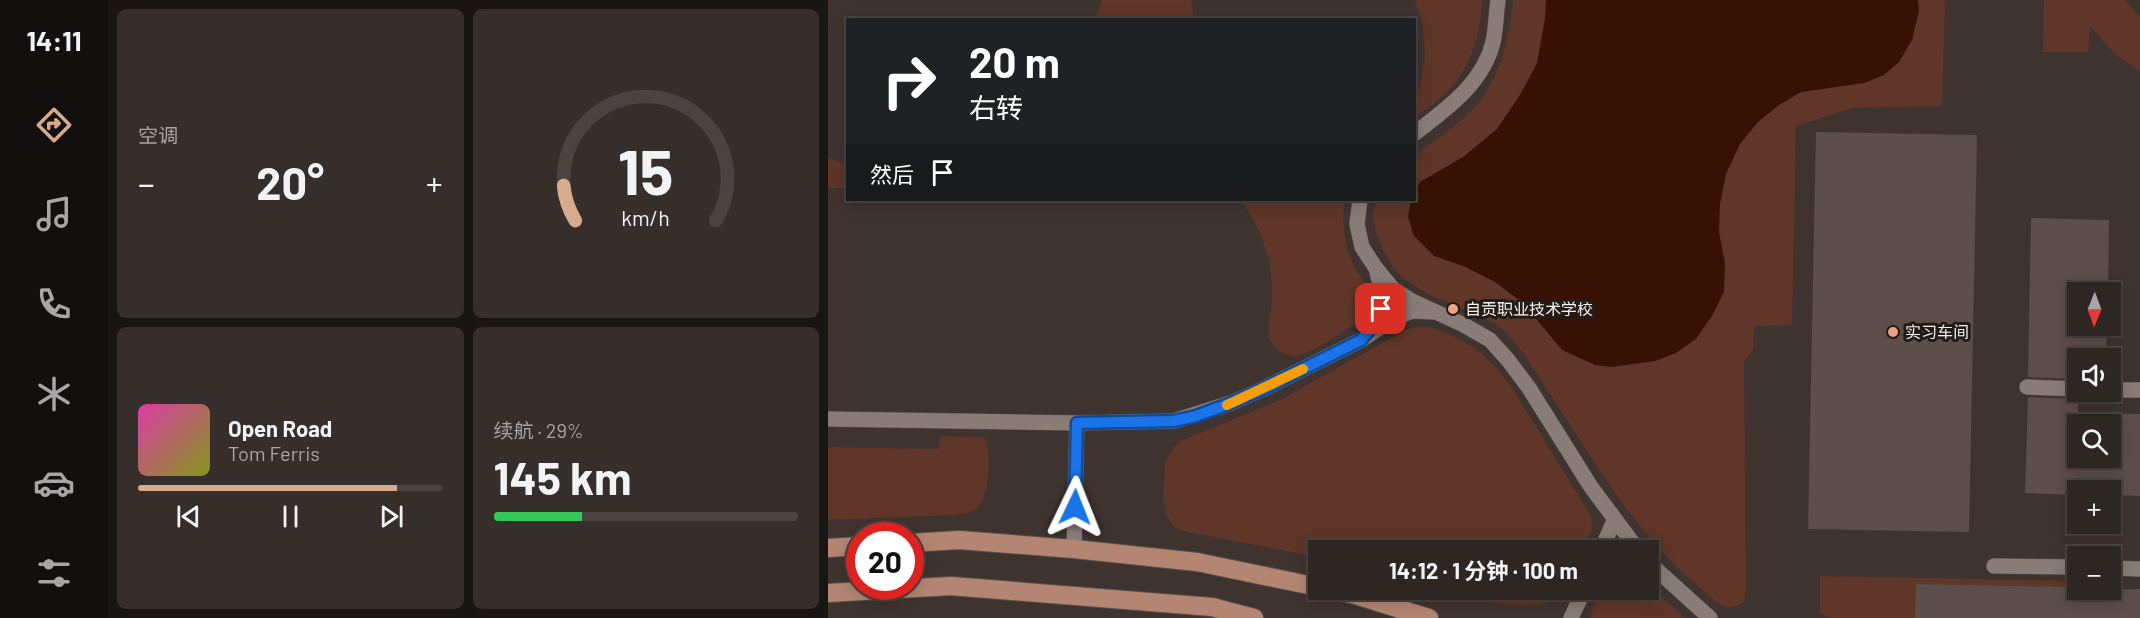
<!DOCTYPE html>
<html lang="zh">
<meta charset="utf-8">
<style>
:root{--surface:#2e2623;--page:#362e2b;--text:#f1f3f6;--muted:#a7a5a6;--line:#494341;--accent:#d6ab8b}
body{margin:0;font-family:Barlow,"Noto Sans SC",sans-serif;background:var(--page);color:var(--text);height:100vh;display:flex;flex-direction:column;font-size:22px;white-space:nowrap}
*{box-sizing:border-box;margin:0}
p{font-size:20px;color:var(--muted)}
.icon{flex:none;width:33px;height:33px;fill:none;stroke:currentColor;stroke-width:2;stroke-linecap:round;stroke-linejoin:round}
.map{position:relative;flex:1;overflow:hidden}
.panel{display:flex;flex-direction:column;gap:9px;padding:9px;background:#191513;width:720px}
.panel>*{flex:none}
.guide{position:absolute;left:18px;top:18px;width:570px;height:183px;border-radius:0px;box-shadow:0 3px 15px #0003,0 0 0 2px var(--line);background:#202124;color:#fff;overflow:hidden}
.needle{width:39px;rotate:181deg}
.tools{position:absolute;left:1239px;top:282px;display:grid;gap:12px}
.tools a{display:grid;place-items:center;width:54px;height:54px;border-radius:0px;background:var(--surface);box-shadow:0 3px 15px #0003,0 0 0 2px var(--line);font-size:30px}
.speed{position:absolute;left:18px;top:522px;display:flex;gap:12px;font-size:30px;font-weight:700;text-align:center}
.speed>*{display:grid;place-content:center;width:78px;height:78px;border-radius:50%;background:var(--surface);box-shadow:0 3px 15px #0003,0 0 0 2px var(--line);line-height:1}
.speed .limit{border:9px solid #d22;background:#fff;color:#111}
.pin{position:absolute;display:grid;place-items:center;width:51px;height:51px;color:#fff;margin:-26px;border-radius:12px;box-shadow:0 3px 9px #0006}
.me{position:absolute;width:66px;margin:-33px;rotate:2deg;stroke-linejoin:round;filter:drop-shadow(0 0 4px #0008)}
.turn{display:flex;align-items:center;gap:21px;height:126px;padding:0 24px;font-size:27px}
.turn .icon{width:78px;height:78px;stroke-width:2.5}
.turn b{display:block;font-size:42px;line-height:51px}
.then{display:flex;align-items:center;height:57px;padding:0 24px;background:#0003;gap:12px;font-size:22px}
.big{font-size:45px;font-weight:700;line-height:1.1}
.panel .tile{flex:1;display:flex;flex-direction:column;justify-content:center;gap:9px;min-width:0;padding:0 21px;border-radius:9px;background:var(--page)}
.panel .dial{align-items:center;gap:0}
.dial svg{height:156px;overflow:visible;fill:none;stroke:var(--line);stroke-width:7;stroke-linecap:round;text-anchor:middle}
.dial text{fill:var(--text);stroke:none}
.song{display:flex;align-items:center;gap:18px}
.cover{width:72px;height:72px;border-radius:9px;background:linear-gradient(135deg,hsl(320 70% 55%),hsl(70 70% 35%))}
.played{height:6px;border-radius:3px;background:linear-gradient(90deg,var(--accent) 85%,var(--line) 85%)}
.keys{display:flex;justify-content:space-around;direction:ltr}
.heat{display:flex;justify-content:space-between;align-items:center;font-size:33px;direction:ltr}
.charge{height:9px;border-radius:4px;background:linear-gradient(90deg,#34c759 29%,var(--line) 0)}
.panel .tiles{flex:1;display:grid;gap:9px;grid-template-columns:repeat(2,1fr)}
.trip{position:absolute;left:480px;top:540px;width:351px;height:60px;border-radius:0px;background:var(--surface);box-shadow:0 3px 15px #0003,0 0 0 2px var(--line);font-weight:700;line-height:60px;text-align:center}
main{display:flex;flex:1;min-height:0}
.tab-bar{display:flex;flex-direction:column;width:108px;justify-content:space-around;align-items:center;background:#120f0e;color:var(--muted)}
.tab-bar .icon{width:42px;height:42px}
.tab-bar .on{color:var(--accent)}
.tab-bar b{font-size:27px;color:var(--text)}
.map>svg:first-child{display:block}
.green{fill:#5f3627}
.water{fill:#371204}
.building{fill:#5c4f4b;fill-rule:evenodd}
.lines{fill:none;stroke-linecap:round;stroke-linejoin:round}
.lane-casing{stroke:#5c524e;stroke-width:16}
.primary-casing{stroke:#5c524e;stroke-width:20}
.lane{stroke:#897c77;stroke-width:15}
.primary{stroke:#b58573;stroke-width:18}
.route-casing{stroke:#114b97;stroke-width:15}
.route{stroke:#1a73e8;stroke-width:10}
.slow{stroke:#f59e0b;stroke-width:10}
.poi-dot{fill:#f2a081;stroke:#211c1a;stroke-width:2}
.labels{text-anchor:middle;stroke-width:6;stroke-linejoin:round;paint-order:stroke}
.poi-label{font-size:16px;fill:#f7efec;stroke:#211c1a;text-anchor:start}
</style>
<main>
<nav class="tab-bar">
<b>14:11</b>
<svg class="icon on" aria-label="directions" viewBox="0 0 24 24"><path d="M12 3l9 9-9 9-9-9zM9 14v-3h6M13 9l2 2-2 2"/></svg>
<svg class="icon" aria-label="music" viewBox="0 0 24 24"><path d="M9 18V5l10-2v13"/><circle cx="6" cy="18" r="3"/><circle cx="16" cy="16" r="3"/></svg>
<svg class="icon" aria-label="phone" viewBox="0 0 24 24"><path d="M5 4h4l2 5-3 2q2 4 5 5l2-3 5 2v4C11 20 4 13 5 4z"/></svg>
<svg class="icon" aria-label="climate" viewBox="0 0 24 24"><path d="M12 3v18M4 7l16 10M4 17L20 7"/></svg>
<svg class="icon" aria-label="car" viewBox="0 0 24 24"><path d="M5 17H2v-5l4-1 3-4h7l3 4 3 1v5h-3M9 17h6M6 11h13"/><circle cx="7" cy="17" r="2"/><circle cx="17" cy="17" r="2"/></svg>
<svg class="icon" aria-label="filters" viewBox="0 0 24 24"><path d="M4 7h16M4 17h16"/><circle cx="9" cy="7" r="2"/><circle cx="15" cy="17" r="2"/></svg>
</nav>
<section class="panel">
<div class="tiles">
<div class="tile"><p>空调</p>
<div class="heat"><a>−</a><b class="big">20°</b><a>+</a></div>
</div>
<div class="tile dial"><svg viewBox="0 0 100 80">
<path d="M14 69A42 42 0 1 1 86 69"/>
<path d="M14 69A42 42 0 0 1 8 51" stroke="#d6ab8b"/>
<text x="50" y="56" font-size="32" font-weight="700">15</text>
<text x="50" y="72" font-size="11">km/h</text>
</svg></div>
<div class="tile">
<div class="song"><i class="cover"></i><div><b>Open Road</b><p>Tom Ferris</p></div></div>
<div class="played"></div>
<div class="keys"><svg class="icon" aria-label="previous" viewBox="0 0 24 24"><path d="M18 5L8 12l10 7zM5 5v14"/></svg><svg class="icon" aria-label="pause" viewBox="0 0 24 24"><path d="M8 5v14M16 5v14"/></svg><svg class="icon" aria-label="next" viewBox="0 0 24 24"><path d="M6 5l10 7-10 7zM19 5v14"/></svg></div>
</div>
<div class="tile"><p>续航 · 29%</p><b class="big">145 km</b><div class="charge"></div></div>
</div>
</section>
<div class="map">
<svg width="1312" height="618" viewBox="0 0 1312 618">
<rect width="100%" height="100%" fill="#3e332f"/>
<g class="green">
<polygon points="274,0 363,0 366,19 267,19"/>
<path d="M587,0H654C652,34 644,66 620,91C610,101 597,109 587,118V98L590,92L597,60L595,26Z"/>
<path d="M685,0H1117L1114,106L1025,108L968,126L964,325L926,326L925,350L916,362L918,591L916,602C910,605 906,608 899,607C888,604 878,593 870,586C802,529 759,449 711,377C700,360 687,339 671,327C643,308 608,302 581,282C568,273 558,258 552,243C545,228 543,214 549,200H586L587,156C604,141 624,129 641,113C672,83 680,42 685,0Z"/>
<polygon points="1216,0 1297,0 1312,17 1312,72 1287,54 1262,26 1260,52 1215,52"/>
<polygon points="0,158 19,165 19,188 0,188"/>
<path d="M412,200H517C513,221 516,244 525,264C529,273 536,278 538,288C540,297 537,307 536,316C522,328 489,350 472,355C461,358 446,351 442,340C437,328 444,311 444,299C446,262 434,229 412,200Z"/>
<polygon points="592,327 603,327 634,340 653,353 669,369 683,386 763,516 764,528 757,550 490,550 490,557 355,531 345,526 338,514 335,500 337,461 347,446 355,440 454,399 579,329"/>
<path d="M112,436L156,437L159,442C162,460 162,498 147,510C141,513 134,514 128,515L0,520V447L111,449Z"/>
<polygon points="992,576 1249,581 1249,587 1088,584 1087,618 1000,618 992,613"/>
<polygon points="821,587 858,618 762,618 767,603 777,590 820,590"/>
<path d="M613,590H740C717,618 651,601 613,590Z"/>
</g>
<polygon class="water" points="718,0 1090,0 1091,11 1084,40 1071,62 1056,75 1036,83 973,92 951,105 930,122 912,144 898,174 892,204 891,232 897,263 896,292 884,316 868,339 848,353 827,361 784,367 767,365 734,350 695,303 667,282 635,266 606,256 586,236 580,217 583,200 586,200 587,193 592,182 635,157 669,129 692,95 709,63 717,19"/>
<g class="building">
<polygon points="988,132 1149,135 1141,532 980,529"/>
<polygon points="1203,218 1281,220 1280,292 1250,292 1250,326 1279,326 1278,358 1250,358 1250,379 1200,377"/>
<path d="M1200,397L1250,399V413L1312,414V496L1282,495V490H1250V495L1197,493ZM1250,424H1282V458H1250Z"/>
<polygon points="1088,584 1250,587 1250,590 1312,589 1312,618 1087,618"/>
</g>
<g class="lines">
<g class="lane-casing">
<g id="lane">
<path d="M586,134C618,109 655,84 665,42C668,29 668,14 670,0"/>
<polyline points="532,200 529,224 534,247 547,267 565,289 584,301 636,325 662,340 680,360 701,388 763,487 810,550"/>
<path d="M540,331C555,313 556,295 549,273"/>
<polyline points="1199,387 1250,389"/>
<polyline points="1282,390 1312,390"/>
<polyline points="0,419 249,423 346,421 403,403 435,389 533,340 566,318 585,311 607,312"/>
<polyline points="246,549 249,423"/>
<polyline points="773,550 786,521"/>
<polyline points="820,562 882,618"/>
<polyline points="1166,566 1250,567"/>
<polyline points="1282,568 1312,569"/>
<polyline points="743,618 756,590"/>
</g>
</g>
<g class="primary-casing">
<g id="primary">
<polyline points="82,543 131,540 246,549 369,562 490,587"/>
<polyline points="0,548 32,546"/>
<polyline points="500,590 524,594 601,618"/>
<polyline points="0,593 123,586 384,607 426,618"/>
</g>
</g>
<use href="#lane" class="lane"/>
<use href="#primary" class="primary"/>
</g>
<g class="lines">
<g class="route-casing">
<polyline id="route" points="247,507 249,423 346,421 368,416 403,403 435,389 533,340 547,323 553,309"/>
</g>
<use href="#route" class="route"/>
<polyline class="slow" points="399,405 475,369"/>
</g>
<g class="poi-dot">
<circle cx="625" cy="309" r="6"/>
<circle cx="1065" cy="332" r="6"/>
</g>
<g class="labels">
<g class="poi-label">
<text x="637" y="315">自贡职业技术学校</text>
<text x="1077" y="338">实习车间</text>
</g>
</g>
</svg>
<div class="tools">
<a><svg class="needle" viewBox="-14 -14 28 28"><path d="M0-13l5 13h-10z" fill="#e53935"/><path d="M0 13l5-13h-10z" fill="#a7a5a6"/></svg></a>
<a><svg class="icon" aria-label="sound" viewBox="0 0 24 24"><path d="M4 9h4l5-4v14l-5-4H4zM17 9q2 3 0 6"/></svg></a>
<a><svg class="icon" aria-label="search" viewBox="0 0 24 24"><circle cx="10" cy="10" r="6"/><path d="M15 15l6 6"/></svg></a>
<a>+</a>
<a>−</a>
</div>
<div class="speed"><div class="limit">20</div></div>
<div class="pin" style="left:553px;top:309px;background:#d93025"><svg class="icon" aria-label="arrive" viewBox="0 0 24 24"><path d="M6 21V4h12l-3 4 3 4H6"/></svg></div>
<svg class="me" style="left:247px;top:507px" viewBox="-20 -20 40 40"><path d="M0-17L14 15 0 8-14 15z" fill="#1a73e8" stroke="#fff" stroke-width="4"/></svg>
<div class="trip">14:12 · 1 分钟 · 100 m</div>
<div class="guide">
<div class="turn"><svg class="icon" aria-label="right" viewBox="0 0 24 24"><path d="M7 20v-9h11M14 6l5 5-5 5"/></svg><div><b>20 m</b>右转</div></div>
<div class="then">然后<svg class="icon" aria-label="arrive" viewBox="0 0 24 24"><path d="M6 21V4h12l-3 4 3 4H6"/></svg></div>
</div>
</div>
</main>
